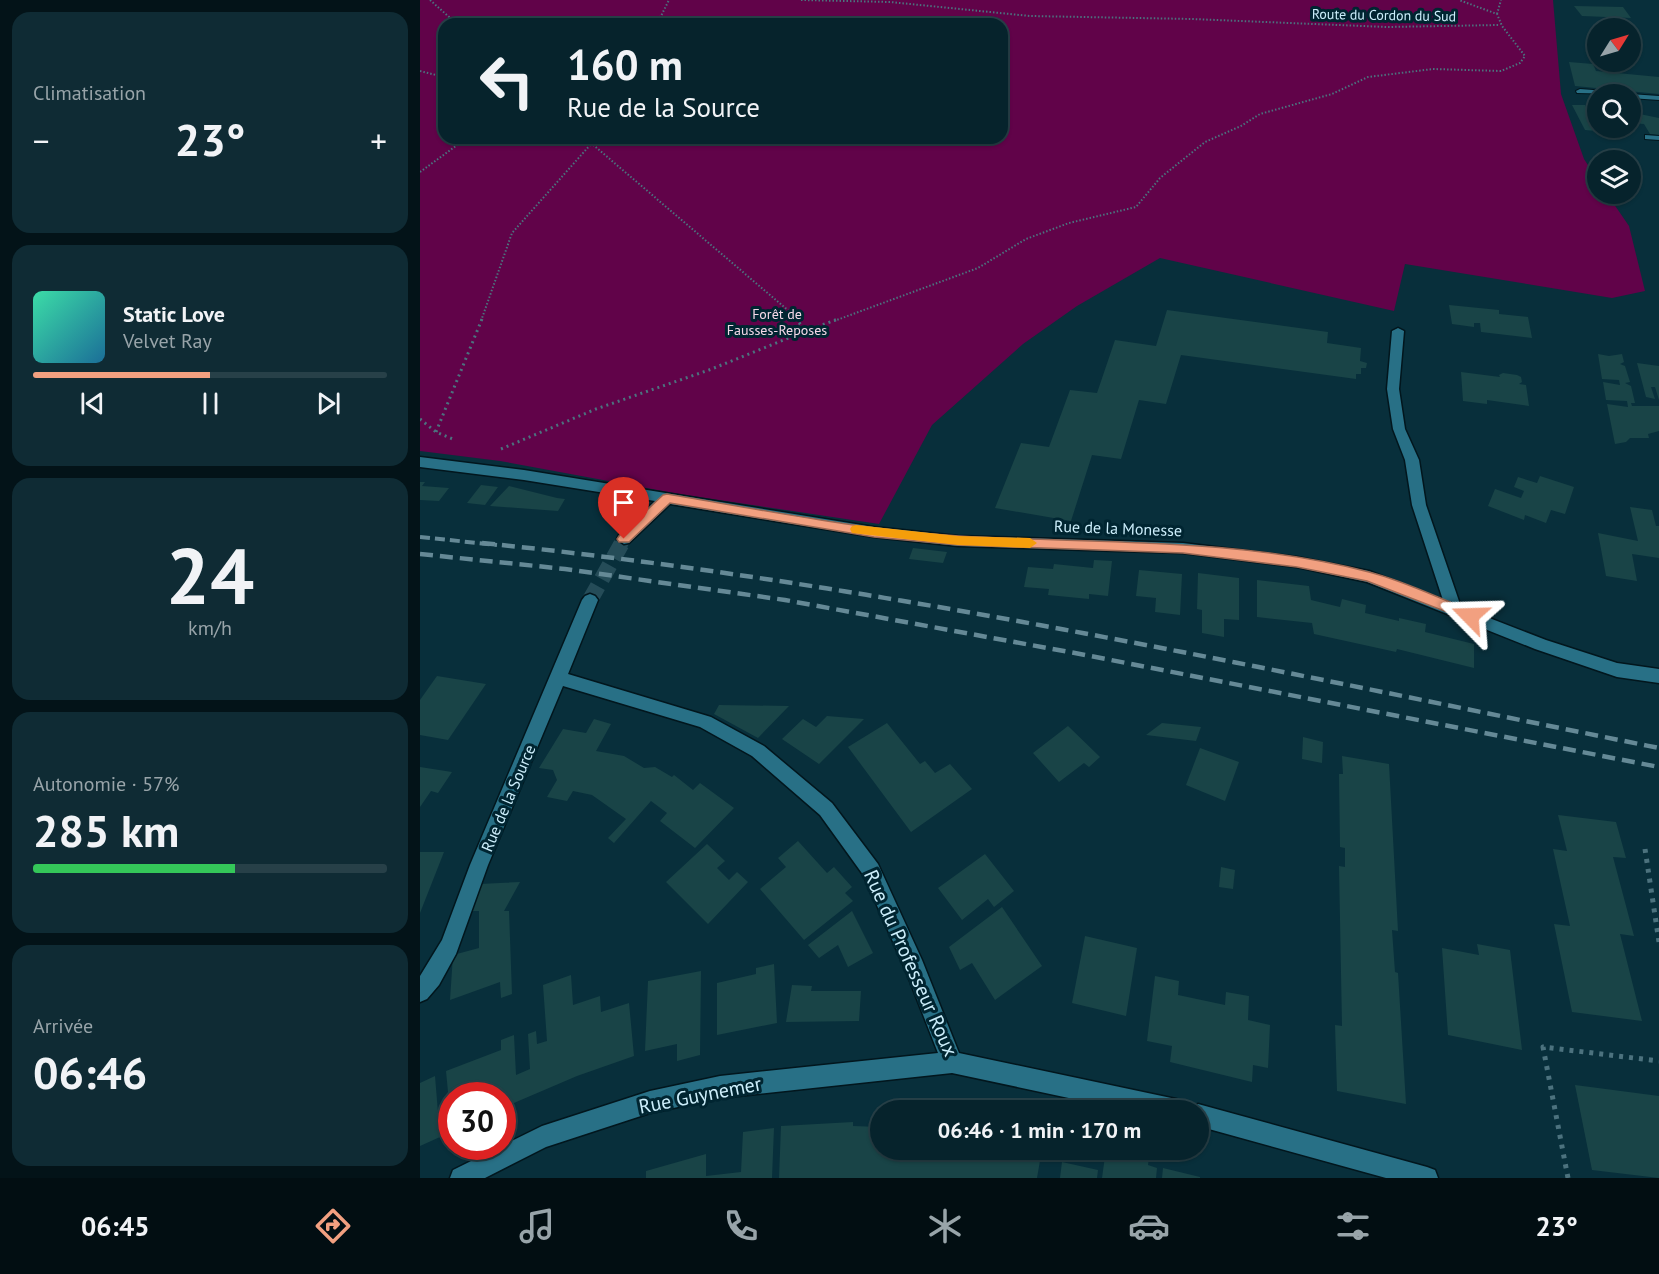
<!DOCTYPE html>
<html lang="fr">
<meta charset="utf-8">
<style>
:root{--surface:#06232c;--page:#0f2b34;--text:#f1f3f6;--muted:#98a4a9;--line:#274048;--accent:#f2a080}
body{margin:0;font-family:"PT Sans",sans-serif;background:var(--page);color:var(--text);height:100vh;display:flex;flex-direction:column;font-size:22px;white-space:nowrap}
*{box-sizing:border-box;margin:0}
p{font-size:20px;color:var(--muted)}
.icon{flex:none;width:33px;height:33px;fill:none;stroke:currentColor;stroke-width:2;stroke-linecap:round;stroke-linejoin:round}
.map{position:relative;flex:1;overflow:hidden}
.details{display:flex;flex-direction:column;gap:12px;padding:12px;background:#031318;width:420px}
.details>*{flex:none}
.guide{position:absolute;left:18px;top:18px;width:570px;height:126px;border-radius:18px;box-shadow:0 2px 4px #0004,0 0 0 2px var(--line);background:#06232c;color:var(--text);overflow:hidden}
.needle{width:39px;rotate:53deg}
.buttons{position:absolute;left:1167px;top:18px;display:grid;gap:12px}
.buttons a{display:grid;place-items:center;width:54px;height:54px;border-radius:50%;background:var(--surface);box-shadow:0 2px 4px #0004,0 0 0 2px var(--line);font-size:30px}
.speed{position:absolute;left:18px;top:1082px;display:flex;gap:12px;font-size:30px;font-weight:700;text-align:center}
.speed>*{display:grid;place-content:center;width:78px;height:78px;border-radius:50%;background:var(--surface);box-shadow:0 2px 4px #0004,0 0 0 2px var(--line);line-height:1}
.speed .limit{border:9px solid #d22;background:#fff;color:#111}
.pin{position:absolute;display:grid;place-items:center;width:51px;height:51px;color:#fff;margin:-62px -26px;border-radius:50% 50% 50% 0;rotate:-45deg;box-shadow:0 0 6px #0007}
.pin .icon{rotate:45deg}
.me{position:absolute;width:66px;margin:-33px;rotate:292deg;stroke-linejoin:round;filter:drop-shadow(0 0 4px #0008)}
.turn{display:flex;align-items:center;gap:21px;height:126px;padding:0 30px;font-size:27px}
.turn .icon{width:78px;height:78px;stroke-width:2.5}
.turn b{display:block;font-size:42px;line-height:51px}
.big{font-size:45px;font-weight:800;line-height:1.1}
.details .widget{flex:1;display:flex;flex-direction:column;justify-content:center;gap:9px;min-width:0;padding:0 21px;border-radius:18px;background:var(--page)}
.details .dial{align-items:center;gap:0}
.dial b{font-size:78px;line-height:1}
.song{display:flex;align-items:center;gap:18px}
.cover{width:72px;height:72px;border-radius:9px;background:linear-gradient(135deg,hsl(160 70% 55%),hsl(200 70% 35%))}
.played{height:6px;border-radius:3px;background:linear-gradient(90deg,var(--accent) 50%,var(--line) 50%)}
.keys{display:flex;justify-content:space-around;direction:ltr}
.heat{display:flex;justify-content:space-between;align-items:center;font-size:33px;direction:ltr}
.charge{height:9px;border-radius:4px;background:linear-gradient(90deg,#34c759 57%,var(--line) 0)}
.trip{position:absolute;left:450px;top:1100px;width:339px;height:60px;border-radius:30px;background:var(--surface);box-shadow:0 2px 4px #0004,0 0 0 2px var(--line);font-weight:800;line-height:60px;text-align:center}
.dock{display:flex;height:96px;justify-content:space-around;align-items:center;background:#020e12;color:var(--muted)}
.dock .icon{width:42px;height:42px}
.dock .selected{color:var(--accent)}
.dock b{font-size:27px;color:var(--text)}
main{display:flex;flex:1;min-height:0}
.map>svg:first-child{display:block}
.green{fill:#610349;fill-rule:evenodd}
.building{fill:#194447}
.lines{fill:none;stroke-linecap:round;stroke-linejoin:round}
.street-tunnel-far1{stroke:#254c58;stroke-width:13;stroke-dasharray:13 7;stroke-linecap:butt}
.street-tunnel{stroke:#254c58;stroke-width:16;stroke-dasharray:16 8;stroke-linecap:butt}
.lane-casing{stroke:#02161d;stroke-width:2}
.street-casing{stroke:#02161d;stroke-width:3}
.path-far2{stroke:#4c727e;stroke-width:2;stroke-dasharray:1.5 2;stroke-linecap:butt}
.path-far1{stroke:#4c727e;stroke-width:3;stroke-dasharray:2 4;stroke-linecap:butt}
.path{stroke:#4c727e;stroke-width:5;stroke-dasharray:4 6;stroke-linecap:butt}
.lane{fill:#287086;fill-rule:evenodd}
.street{fill:#287086;fill-rule:evenodd}
.rail-far1{stroke:#658996;stroke-width:4;stroke-dasharray:10 5;stroke-linecap:butt}
.rail{stroke:#658996;stroke-width:4.5;stroke-dasharray:13 7;stroke-linecap:butt}
.route{fill:#f2a080;stroke:#9d6853;stroke-width:1.5}
.slow{fill:#f59e0b}
.labels{text-anchor:middle;stroke-width:6;stroke-linejoin:round;paint-order:stroke}
.far-street-label{font-size:14px;fill:#cceefb;stroke:#002531}
.far-park-label{font-size:14px;fill:#f4d8e8;stroke:#002531}
.street-label{font-size:16px;fill:#cceefb;stroke:#002531}
.near-street-label{font-size:20px;fill:#cceefb;stroke:#002531}
</style>
<main>
<section class="details">
<div class="widget"><p>Climatisation</p>
<div class="heat"><a>−</a><b class="big">23°</b><a>+</a></div>
</div>
<div class="widget">
<div class="song"><i class="cover"></i><div><b>Static Love</b><p>Velvet Ray</p></div></div>
<div class="played"></div>
<div class="keys"><svg class="icon" aria-label="previous" viewBox="0 0 24 24"><path d="M18 5L8 12l10 7zM5 5v14"/></svg><svg class="icon" aria-label="pause" viewBox="0 0 24 24"><path d="M8 5v14M16 5v14"/></svg><svg class="icon" aria-label="next" viewBox="0 0 24 24"><path d="M6 5l10 7-10 7zM19 5v14"/></svg></div>
</div>
<div class="widget dial"><b>24</b><p>km/h</p></div>
<div class="widget"><p>Autonomie · 57%</p><b class="big">285 km</b><div class="charge"></div></div>
<div class="widget"><p>Arrivée</p><b class="big">06:46</b></div>
</section>
<div class="map">
<svg width="1239" height="1178" viewBox="0 0 1239 1178">
<rect width="100%" height="100%" fill="#082f3b"/>
<path class="green" d="M0,0H1133L1141,94L1164,159L1177,179L1178,194H1187L1209,226L1225,291L1192,298L985,264L974,311L740,258L657,306L603,344L512,425L459,524L259,494L80,461L0,451ZM24,24H582V138H24Z"/>
<g class="building">
<polygon points="1154,6 1203,7 1211,18 1162,16"/>
<polygon points="1149,62 1173,64 1176,71 1239,77 1239,94 1155,86"/>
<polygon points="1152,105 1165,105 1167,109 1178,110 1178,121 1171,121 1176,131 1165,130"/>
<polygon points="1210,112 1239,118 1239,135 1230,134 1224,124 1210,123"/>
<polygon points="1029,305 1079,310 1079,314 1108,317 1112,338 1061,332 1060,323 1054,323 1054,327 1032,324"/>
<polygon points="747,310 908,332 907,343 941,348 940,361 947,363 946,368 941,368 941,374 936,374 936,379 761,355 746,404 719,400 701,459 672,455 651,521 575,508 601,443 629,447 650,390 677,393 695,340 736,346"/>
<polygon points="1178,354 1189,356 1202,354 1204,362 1200,364 1205,366 1210,382 1205,383 1211,386 1215,403 1211,403 1212,406 1239,406 1239,431 1228,434 1229,438 1210,438 1206,442 1195,444 1187,404 1208,407 1207,401 1186,400 1183,382 1200,385 1199,380 1182,379"/>
<polygon points="1217,363 1239,366 1239,400 1235,387 1231,387 1235,399 1226,397"/>
<polygon points="1041,372 1080,377 1079,375 1083,373 1097,375 1101,377 1102,382 1099,384 1106,385 1109,406 1067,400 1067,404 1043,401"/>
<polygon points="1120,476 1154,487 1145,514 1131,510 1126,523 1105,515 1104,520 1068,506 1075,489 1101,498 1104,491 1094,487 1098,477 1117,483"/>
<polygon points="0,482 5,482 2,486 29,488 19,501 0,500"/>
<polygon points="61,485 78,487 65,505 47,503"/>
<polygon points="89,486 137,498 145,499 138,511 70,506"/>
<polygon points="1210,507 1232,510 1236,526 1239,526 1239,558 1212,554 1217,581 1186,576 1178,533 1218,541"/>
<polygon points="493,548 527,552 523,563 489,559"/>
<polygon points="674,560 692,561 688,596 669,594 669,599 628,595 629,589 604,587 608,567 633,569 634,564 673,568"/>
<polygon points="719,570 762,574 760,615 735,612 736,598 716,596"/>
<polygon points="778,573 819,578 819,620 804,619 804,637 782,633 782,610 777,609"/>
<polygon points="837,580 889,586 891,600 920,607 922,599 946,605 945,613 979,621 979,618 1006,624 1005,632 1054,644 1054,668 977,649 976,652 894,634 892,623 837,617"/>
<polygon points="17,676 66,684 28,740 0,735 0,700"/>
<polygon points="299,705 369,706 338,738 294,714"/>
<polygon points="407,716 444,719 399,764 362,739 383,719 396,727"/>
<polygon points="174,719 191,724 176,751 204,756 224,768 235,767 252,777 254,775 273,790 280,783 314,808 275,848 240,821 247,813 231,801 194,843 188,838 206,819 172,795 153,791 147,801 127,797 137,780 133,770 119,768 143,729 166,733"/>
<polygon points="467,723 500,764 505,761 515,773 530,764 552,789 491,832 428,747"/>
<polygon points="742,723 781,727 776,741 726,735"/>
<polygon points="648,726 680,757 669,767 664,763 639,782 613,753"/>
<polygon points="883,737 903,742 902,763 882,759"/>
<polygon points="780,748 819,762 805,801 766,785"/>
<polygon points="922,756 969,764 978,931 972,930 975,972 978,973 986,1104 917,1091 915,1025 922,1026 919,866 925,867 925,848 920,847 919,774 923,774"/>
<polygon points="0,767 32,772 18,793 11,791 0,807"/>
<polygon points="1138,815 1196,822 1206,858 1193,857 1214,936 1200,934 1222,1021 1152,1012 1134,924 1150,926 1133,849 1147,851"/>
<polygon points="378,841 407,873 414,867 432,887 425,893 433,901 384,940 340,889 366,867 358,858"/>
<polygon points="287,844 305,861 297,868 309,880 317,872 328,882 288,924 246,882"/>
<polygon points="0,852 24,852 0,913"/>
<polygon points="565,854 594,891 574,907 568,899 542,920 518,888"/>
<polygon points="801,867 815,870 813,889 799,887"/>
<polygon points="100,882 84,911 89,911 92,994 81,998 80,982 30,1000 33,955 59,948 59,911 50,911 60,884"/>
<polygon points="582,907 622,966 575,1000 552,963 540,970 529,947"/>
<polygon points="432,911 453,953 428,967 418,945 399,958 388,945"/>
<polygon points="665,936 717,948 706,1016 652,1003"/>
<polygon points="1057,944 1090,950 1102,1050 1028,1035 1022,948 1059,955"/>
<polygon points="354,964 357,1023 297,1035 297,983 336,974 336,968"/>
<polygon points="281,971 280,1055 257,1061 257,1044 225,1051 228,981"/>
<polygon points="151,975 153,1005 180,996 181,1012 209,1003 214,1056 157,1076 82,1108 82,1095 32,1095 30,1113 26,1071 81,1050 81,1040 94,1035 96,1075 110,1069 108,1034 116,1031 117,1044 127,1041 123,985"/>
<polygon points="735,976 759,981 758,995 805,1005 806,992 829,996 828,1020 850,1025 848,1068 833,1065 832,1082 750,1062 752,1046 727,1041"/>
<polygon points="372,985 392,986 391,991 441,991 439,1021 366,1022"/>
<polygon points="15,1076 20,1137 0,1146 0,1083"/>
<polygon points="1155,1085 1239,1096 1239,1178 1172,1170"/>
<polygon points="433,1122 433,1126 460,1127 460,1149 622,1149 617,1178 359,1178 361,1126"/>
<polygon points="354,1128 352,1178 226,1178 226,1171 286,1154 286,1176 321,1172 323,1132"/>
<polygon points="686,1149 730,1149 728,1165 737,1168 736,1178 682,1178"/>
<polygon points="642,1162 678,1170 677,1178 640,1178"/>
<polygon points="743,1168 780,1177 780,1178 742,1178"/>
</g>
<g class="lines">
<polyline class="street-tunnel-far1" points="201,545 204,539"/>
<polyline class="street-tunnel" points="170,600 202,543"/>
<g class="lane-casing">
<g id="lane">
<polygon points="1160,89 1199,92 1203,94 1157,93 1156,91"/>
<polygon points="1207,94 1210,94 1239,96 1239,100 1210,98 1210,94"/>
<polygon points="1225,135 1239,136 1239,140 1225,139"/>
</g>
</g>
<g class="street-casing">
<g id="street">
<polygon points="978,328 984,331 979,389 985,429 999,460 1006,505 1041,607 1126,640 1197,663 1239,669 1239,683 1197,677 1115,649 947,582 877,567 763,553 538,546 454,537 250,504 209,543 204,544 197,539 199,535 235,501 104,480 0,467 0,457 104,470 454,527 538,536 763,543 877,557 949,571 1023,600 992,505 985,460 973,429 967,389 972,331"/>
<polygon points="170,594 175,596 178,600 148,674 291,717 344,746 412,803 458,864 502,960 539,1053 756,1099 764,1102 767,1110 705,1110 532,1073 300,1098 230,1113 126,1147 65,1178 30,1178 33,1170 122,1126 230,1091 300,1076 518,1053 486,971 444,876 400,815 332,756 280,727 143,686 68,865 36,954 19,985 7,999 0,1002 0,976 22,940 50,865 162,600 165,596"/>
<polygon points="778,1104 1007,1167 1015,1170 1018,1178 966,1178 778,1126 778,1110 769,1110"/>
</g>
</g>
<g class="path-far2">
<polyline points="10,0 37,24"/>
<polyline points="381,0 470,2 610,16 772,19 967,27 1079,25"/>
<polyline points="1077,14 1081,0"/>
<polyline points="231,24 241,16 249,0"/>
<polyline points="0,71 24,77"/>
<polyline points="165,138 370,312 377,321"/>
<polyline points="0,172 47,138"/>
<polyline points="61,321 92,233 171,144"/>
<polyline points="414,321 558,268 606,239 649,223 716,207 740,178 785,142 821,126 840,114 912,94 948,77 1013,69 1081,71 1100,63 1105,56 1082,26 1077,14 1039,0"/>
</g>
<g class="path-far1">
<polyline points="386,331 418,319"/>
<polyline points="0,419 16,432 35,440"/>
<polyline points="16,432 62,319"/>
<polyline points="81,449 176,409 289,370 386,331 376,319"/>
</g>
<g class="path">
<polyline points="1225,849 1239,942"/>
<polyline points="1148,1178 1123,1047 1239,1061"/>
</g>
<use href="#lane" class="lane"/>
<use href="#street" class="street"/>
<polyline class="rail-far1" points="0,537 77,545"/>
<g class="rail">
<path d="M62,543C459,583 849,670 1239,748"/>
<polyline points="0,554 145,569 365,600 660,654 1239,767"/>
</g>
</g>
<path class="route" d="M247,494C344,510 441,530 539,536C676,544 815,537 949,572C985,581 1020,599 1055,612L1057,616L1050,621L947,581L877,567L763,553L538,545L454,537L250,503L209,542H199L197,539L199,536L243,495Z"/>
<polygon class="slow" points="436,525 538,536 610,538 617,543 610,548 538,545 432,533 430,529 432,526"/>
<g class="labels">
<g class="far-street-label">
<text transform="translate(964 15) rotate(1)" y="5">Route du Cordon du Sud</text>
</g>
<g class="far-park-label">
<text x="357" y="319">Forêt de<tspan x="357" dy="16">Fausses-Reposes</tspan></text>
</g>
<g class="street-label">
<text transform="translate(698 528) rotate(2)" y="6">Rue de la Monesse</text>
<text transform="translate(88 798) rotate(-67)" y="6">Rue de la Source</text>
</g>
<g class="near-street-label">
<text transform="translate(491 963) rotate(66)" y="7">Rue du Professeur Roux</text>
<text transform="translate(280 1095) rotate(-11)" y="7">Rue Guynemer</text>
</g>
</g>
</svg>
<div class="buttons">
<a><svg class="needle" viewBox="-14 -14 28 28"><path d="M0-13l5 13h-10z" fill="#e53935"/><path d="M0 13l5-13h-10z" fill="#98a4a9"/></svg></a>
<a><svg class="icon" aria-label="search" viewBox="0 0 24 24"><circle cx="10" cy="10" r="6"/><path d="M15 15l6 6"/></svg></a>
<a><svg class="icon" aria-label="layers" viewBox="0 0 24 24"><path d="M12 4l9 5-9 5-9-5zM3 14l9 5 9-5"/></svg></a>
</div>
<div class="speed"><div class="limit">30</div></div>
<div class="pin" style="left:204px;top:539px;background:#d93025"><svg class="icon" aria-label="arrive" viewBox="0 0 24 24"><path d="M6 21V4h12l-3 4 3 4H6"/></svg></div>
<svg class="me" style="left:1050px;top:616px" viewBox="-20 -20 40 40"><path d="M0-17L14 15 0 8-14 15z" fill="#f2a080" stroke="#fff" stroke-width="4"/></svg>
<div class="trip">06:46 · 1 min · 170 m</div>
<div class="guide">
<div class="turn"><svg class="icon" aria-label="left" viewBox="0 0 24 24"><path d="M17 20v-9H6M10 6l-5 5 5 5"/></svg><div><b>160 m</b>Rue de la Source</div></div>
</div>
</div>
</main>
<nav class="dock">
<b>06:45</b>
<svg class="icon selected" aria-label="directions" viewBox="0 0 24 24"><path d="M12 3l9 9-9 9-9-9zM9 14v-3h6M13 9l2 2-2 2"/></svg>
<svg class="icon" aria-label="music" viewBox="0 0 24 24"><path d="M9 18V5l10-2v13"/><circle cx="6" cy="18" r="3"/><circle cx="16" cy="16" r="3"/></svg>
<svg class="icon" aria-label="phone" viewBox="0 0 24 24"><path d="M5 4h4l2 5-3 2q2 4 5 5l2-3 5 2v4C11 20 4 13 5 4z"/></svg>
<svg class="icon" aria-label="climate" viewBox="0 0 24 24"><path d="M12 3v18M4 7l16 10M4 17L20 7"/></svg>
<svg class="icon" aria-label="car" viewBox="0 0 24 24"><path d="M5 17H2v-5l4-1 3-4h7l3 4 3 1v5h-3M9 17h6M6 11h13"/><circle cx="7" cy="17" r="2"/><circle cx="17" cy="17" r="2"/></svg>
<svg class="icon" aria-label="filters" viewBox="0 0 24 24"><path d="M4 7h16M4 17h16"/><circle cx="9" cy="7" r="2"/><circle cx="15" cy="17" r="2"/></svg>
<b>23°</b>
</nav>
